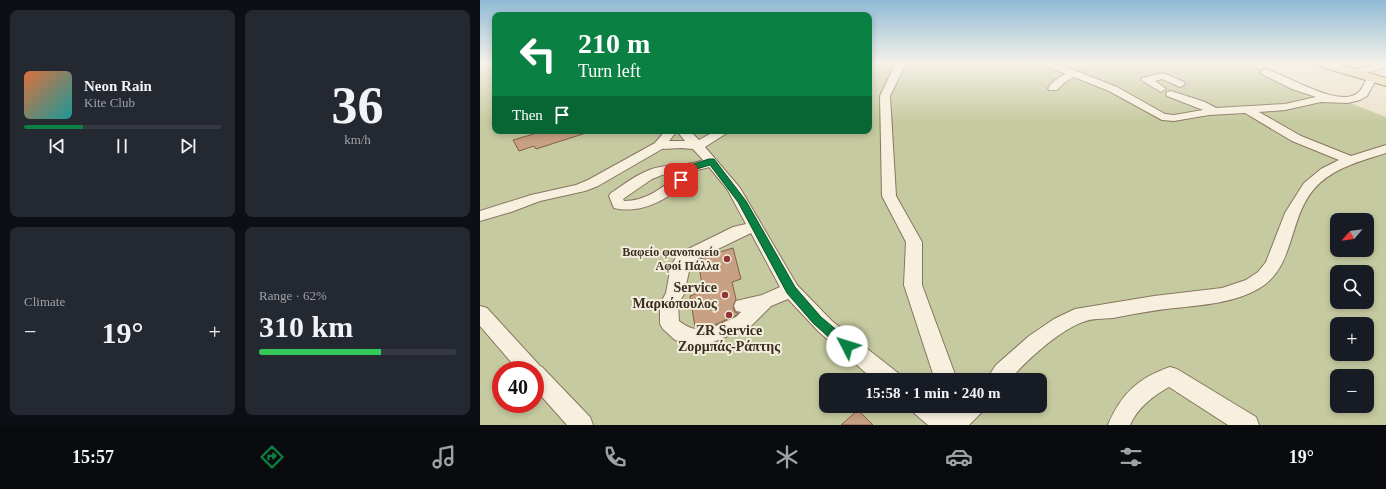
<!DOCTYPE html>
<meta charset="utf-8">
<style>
:root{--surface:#171b24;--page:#242831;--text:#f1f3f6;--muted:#9ea1a6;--line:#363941;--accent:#0b8043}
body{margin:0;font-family:Georgia,serif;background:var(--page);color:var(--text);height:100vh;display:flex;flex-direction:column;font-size:15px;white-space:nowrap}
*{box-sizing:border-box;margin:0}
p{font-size:13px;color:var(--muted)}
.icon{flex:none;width:22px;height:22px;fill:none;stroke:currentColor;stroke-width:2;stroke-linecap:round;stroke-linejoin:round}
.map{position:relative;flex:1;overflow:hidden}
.panel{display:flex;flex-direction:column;gap:10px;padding:10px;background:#0d0f14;width:480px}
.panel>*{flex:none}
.guide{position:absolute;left:12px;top:12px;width:380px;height:122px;border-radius:8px;box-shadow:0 2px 6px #0003;background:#0b8043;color:#fff;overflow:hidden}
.needle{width:26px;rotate:242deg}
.buttons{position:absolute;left:850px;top:213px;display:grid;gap:8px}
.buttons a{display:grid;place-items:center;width:44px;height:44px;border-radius:8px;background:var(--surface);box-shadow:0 2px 6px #0003;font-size:20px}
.speed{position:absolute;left:12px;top:361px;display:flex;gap:8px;font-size:20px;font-weight:700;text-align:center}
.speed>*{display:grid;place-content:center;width:52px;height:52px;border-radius:50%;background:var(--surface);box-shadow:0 2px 6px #0003;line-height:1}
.speed .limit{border:6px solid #d22;background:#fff;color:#111}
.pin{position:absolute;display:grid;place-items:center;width:34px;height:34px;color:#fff;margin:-17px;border-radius:8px;box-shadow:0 2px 6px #0006}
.me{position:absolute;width:44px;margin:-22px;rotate:310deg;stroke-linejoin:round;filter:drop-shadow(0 0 3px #0008)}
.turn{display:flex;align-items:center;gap:14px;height:84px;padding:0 20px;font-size:18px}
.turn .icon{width:52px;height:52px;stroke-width:2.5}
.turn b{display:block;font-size:28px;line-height:34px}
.then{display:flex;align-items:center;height:38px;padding:0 20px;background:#0003;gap:8px;font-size:15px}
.big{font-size:30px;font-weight:800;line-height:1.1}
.panel .card{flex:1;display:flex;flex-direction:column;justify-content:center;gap:6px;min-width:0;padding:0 14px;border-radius:8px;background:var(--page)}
.panel .dial{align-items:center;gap:0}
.dial b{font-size:52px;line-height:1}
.song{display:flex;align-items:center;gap:12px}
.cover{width:48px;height:48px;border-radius:6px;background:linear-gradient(135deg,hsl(20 70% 55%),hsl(180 70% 35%))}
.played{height:4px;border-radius:2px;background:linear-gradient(90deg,var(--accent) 30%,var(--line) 30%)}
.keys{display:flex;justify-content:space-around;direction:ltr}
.heat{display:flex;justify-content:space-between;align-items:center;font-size:22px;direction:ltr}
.charge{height:6px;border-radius:3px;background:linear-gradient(90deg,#34c759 62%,var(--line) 0)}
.panel .tiles{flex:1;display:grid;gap:10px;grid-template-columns:repeat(2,1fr)}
.trip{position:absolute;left:339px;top:373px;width:228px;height:40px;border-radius:8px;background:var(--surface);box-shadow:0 2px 6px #0003;font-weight:800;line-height:40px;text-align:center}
.dock{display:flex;height:64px;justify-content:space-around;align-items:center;background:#090b0e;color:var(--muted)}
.dock .icon{width:28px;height:28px}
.dock .selected{color:var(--accent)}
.dock b{font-size:18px;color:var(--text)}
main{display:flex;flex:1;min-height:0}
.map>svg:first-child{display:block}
.green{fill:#c6caa0;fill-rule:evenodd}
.building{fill:#c8a084;stroke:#866048}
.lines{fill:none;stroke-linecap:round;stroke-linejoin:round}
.minor-tunnel{stroke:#c8beaa;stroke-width:10;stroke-dasharray:10 5.5;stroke-linecap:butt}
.minor-casing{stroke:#897560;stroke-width:2}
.major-casing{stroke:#574434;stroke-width:2}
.minor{fill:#f7f0df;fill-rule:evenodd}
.major{fill:#ebd5a8;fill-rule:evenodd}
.route{fill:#0b8043;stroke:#07532c}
.poi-dot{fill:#933536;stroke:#f4eddb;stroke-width:1.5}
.labels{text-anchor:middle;stroke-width:4;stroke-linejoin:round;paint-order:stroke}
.poi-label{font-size:12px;font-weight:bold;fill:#3a2e23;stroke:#f4eddb;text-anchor:end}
.near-poi-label{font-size:14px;font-weight:bold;fill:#3a2e23;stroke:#f4eddb;text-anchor:end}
</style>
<main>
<section class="panel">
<div class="tiles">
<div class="card">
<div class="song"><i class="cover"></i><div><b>Neon Rain</b><p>Kite Club</p></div></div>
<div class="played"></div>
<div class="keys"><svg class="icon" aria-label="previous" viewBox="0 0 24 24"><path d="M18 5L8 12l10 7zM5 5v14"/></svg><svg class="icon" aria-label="pause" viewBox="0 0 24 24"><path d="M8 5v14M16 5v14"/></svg><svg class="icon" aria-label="next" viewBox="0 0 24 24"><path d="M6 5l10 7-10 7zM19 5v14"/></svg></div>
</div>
<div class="card dial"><b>36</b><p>km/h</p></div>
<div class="card"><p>Climate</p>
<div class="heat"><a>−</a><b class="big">19°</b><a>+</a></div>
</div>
<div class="card"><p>Range · 62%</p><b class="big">310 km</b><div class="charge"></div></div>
</div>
</section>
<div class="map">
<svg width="906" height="425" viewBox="0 0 906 425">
<rect width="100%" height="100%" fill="#ece2cc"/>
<path class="green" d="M0,63H15V131H389V63H766L906,117V425H0ZM857,220H887V250H857ZM857,272H887V302H857ZM857,324H887V354H857ZM21,370H55V404H21ZM857,376H887V406H857ZM346,380H560V406H346Z"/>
<g class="building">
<polygon points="64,131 106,131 106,133 56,149 54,146 39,151 33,140"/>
<polygon points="253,248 261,279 252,282 256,299 253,307 255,312 258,313 255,316 234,325 221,328 215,327 210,296 223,291 218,260 230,255"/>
<polygon points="378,410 393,425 361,425"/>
</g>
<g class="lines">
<polyline class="minor-tunnel" points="700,84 710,89"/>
<g class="minor-casing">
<g id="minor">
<polygon points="416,63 426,63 410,96 416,196 442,242 442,285 477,380 455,380 424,285 426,242 402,196 400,96"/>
<path d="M563,63H576L637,87L685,114L694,115L723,110L687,96L686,94L687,92L691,91L725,102L736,108L805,104L836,97L812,89L782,74L780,72L782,70L785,69C806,74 860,110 879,92C883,88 885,81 888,76H896L897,78L887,96L880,100L868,103L841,102L805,110L779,112L821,136L871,156L906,145V153C881,161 852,168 834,189C808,219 815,269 778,289C753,303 723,305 695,308C674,310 654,314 633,318C623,319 612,318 603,322C580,330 545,361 530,380H506L516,365L549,336L574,319L595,309L674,296L742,288L766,280L778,272L786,262L805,213L824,183L841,169L859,160L812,141L765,113L729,115L694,121L682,120L629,91L594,77L585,82L577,90H569L568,88C573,81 579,77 586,74L565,65Z"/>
<polygon points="900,63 906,63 906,67 875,76 870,73 872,71"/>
<polygon points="683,73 704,82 705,84 700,87 682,79 675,81 686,89 681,92 661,80 662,78"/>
<path d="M185,131H197L189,141H205L197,131H210L219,140L235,131H250L225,147L260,188L317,285L352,321L418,373L421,380H394L339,332L308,299L291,306L270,327L221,347L195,340L183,329L180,324V304L186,293L191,266L198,254L253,227L266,224L247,189L229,167C224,169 218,169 214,171C210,174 206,182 202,185C185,202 158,214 134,208L129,196L131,193C146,183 162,170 180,167C195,164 209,166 223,160L213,149L201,148L182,149L118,186L105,191L60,201L31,212L0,221V211L51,195L96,185L108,180L175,143ZM199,173C183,188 166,201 144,201L143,199L172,179L182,175ZM271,233L300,287L282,295L256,301L254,306L256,311L261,312L256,317C234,326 221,338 199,321L198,304L204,294L211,262Z"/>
<polygon points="0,306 7,308 60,366 62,367 110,417 113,425 87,425 55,389 55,370 38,370 0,326"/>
<path d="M690,367L697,369L776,417L779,425H748L689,387C673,396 658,407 650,425H628C641,394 658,378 690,367Z"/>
<polygon points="431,406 459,406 466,412 464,406 504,406 501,413 489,425 448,425 434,413"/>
</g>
</g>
<g class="major-casing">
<polygon id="major" points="836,63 855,63 906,78 906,86 838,66"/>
</g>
<use href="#minor" class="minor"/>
<use href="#major" class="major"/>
</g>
<linearGradient id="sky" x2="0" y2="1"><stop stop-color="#8fbad6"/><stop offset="0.52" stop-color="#f6f2e8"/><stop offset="1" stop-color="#f6f2e8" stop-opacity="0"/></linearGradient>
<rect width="906" height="122" fill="url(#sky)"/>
<polygon class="route" points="229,159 234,159 266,201 315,287 341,317 371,342 373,346 371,349 367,351 362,349 333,323 307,293 258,202 230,165 213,170 204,181 201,182 197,180 207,166"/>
<g class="poi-dot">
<circle cx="247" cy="259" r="4"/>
<circle cx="245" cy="295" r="4"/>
<circle cx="249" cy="315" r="4"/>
</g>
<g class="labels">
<g class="poi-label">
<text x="239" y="256">Βαφείο φανοποιείο<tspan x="239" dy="14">Αφοί Πάλλα</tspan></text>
</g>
<g class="near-poi-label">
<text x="237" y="292">Service<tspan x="237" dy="16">Μαρκόπουλος</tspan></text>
<text x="249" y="335" text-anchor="middle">ZR Service<tspan x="249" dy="16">Ζορμπάς-Ράπτης</tspan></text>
</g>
</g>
</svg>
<div class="buttons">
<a><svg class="needle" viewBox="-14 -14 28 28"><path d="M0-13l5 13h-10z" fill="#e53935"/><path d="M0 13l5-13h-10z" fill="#9ea1a6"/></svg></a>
<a><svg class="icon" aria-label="search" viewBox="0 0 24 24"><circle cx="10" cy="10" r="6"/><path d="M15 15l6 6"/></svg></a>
<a>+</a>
<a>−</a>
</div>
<div class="speed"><div class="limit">40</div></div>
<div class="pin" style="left:201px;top:180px;background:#d93025"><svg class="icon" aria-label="arrive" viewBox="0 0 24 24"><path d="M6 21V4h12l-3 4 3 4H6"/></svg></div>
<svg class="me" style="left:367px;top:346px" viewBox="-20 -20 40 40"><circle r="19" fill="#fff"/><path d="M0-13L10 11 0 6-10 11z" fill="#0b8043"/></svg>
<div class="trip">15:58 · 1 min · 240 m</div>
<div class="guide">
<div class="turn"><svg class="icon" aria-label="left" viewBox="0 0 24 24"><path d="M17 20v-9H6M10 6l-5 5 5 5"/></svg><div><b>210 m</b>Turn left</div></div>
<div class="then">Then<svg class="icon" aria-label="arrive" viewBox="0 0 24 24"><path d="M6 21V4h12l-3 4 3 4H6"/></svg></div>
</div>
</div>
</main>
<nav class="dock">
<b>15:57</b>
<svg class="icon selected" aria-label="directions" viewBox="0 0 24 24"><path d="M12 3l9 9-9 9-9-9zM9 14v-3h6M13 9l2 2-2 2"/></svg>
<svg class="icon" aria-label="music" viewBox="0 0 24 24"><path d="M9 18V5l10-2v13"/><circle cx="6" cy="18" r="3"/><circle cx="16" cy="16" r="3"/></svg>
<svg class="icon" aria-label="phone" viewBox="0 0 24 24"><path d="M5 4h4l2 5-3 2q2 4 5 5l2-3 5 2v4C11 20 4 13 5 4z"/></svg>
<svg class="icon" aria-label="climate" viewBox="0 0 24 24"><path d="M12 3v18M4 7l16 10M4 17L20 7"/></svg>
<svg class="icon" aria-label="car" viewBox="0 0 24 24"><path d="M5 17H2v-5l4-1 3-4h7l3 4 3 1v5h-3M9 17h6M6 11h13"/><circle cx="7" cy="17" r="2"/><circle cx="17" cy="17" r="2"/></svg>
<svg class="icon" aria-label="filters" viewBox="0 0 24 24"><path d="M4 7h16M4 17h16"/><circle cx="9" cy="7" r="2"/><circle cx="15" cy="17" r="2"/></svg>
<b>19°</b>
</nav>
